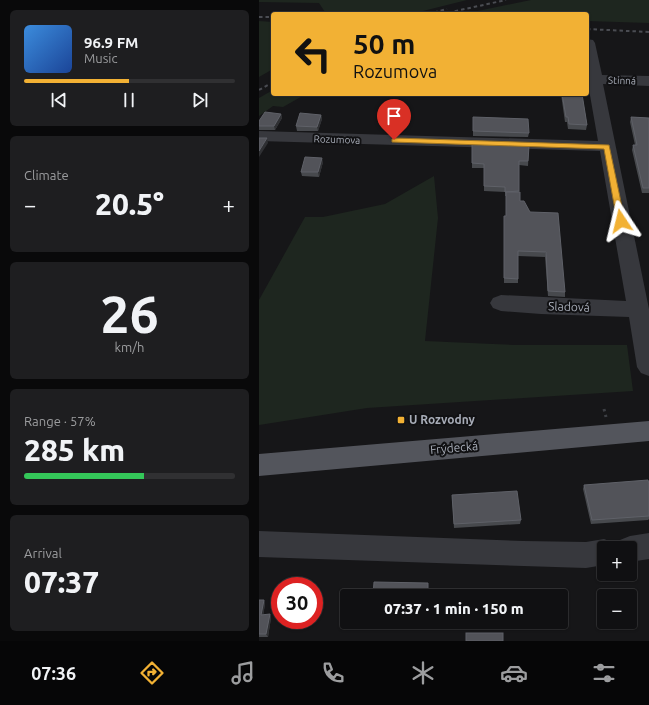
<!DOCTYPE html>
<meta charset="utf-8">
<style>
:root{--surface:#101012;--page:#1e1e20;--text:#f1f3f6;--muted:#9c9d9f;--line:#303032;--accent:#f2b134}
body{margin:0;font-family:Ubuntu,sans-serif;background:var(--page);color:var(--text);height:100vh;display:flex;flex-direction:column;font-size:15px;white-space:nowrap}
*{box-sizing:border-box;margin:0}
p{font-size:13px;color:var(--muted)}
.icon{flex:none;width:22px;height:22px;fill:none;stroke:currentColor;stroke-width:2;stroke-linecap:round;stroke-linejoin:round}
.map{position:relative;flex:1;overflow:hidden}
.details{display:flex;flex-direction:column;gap:10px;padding:10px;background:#09090a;width:259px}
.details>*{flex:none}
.banner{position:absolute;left:12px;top:12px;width:318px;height:84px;border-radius:4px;box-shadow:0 1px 3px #0004,0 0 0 1px var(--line);background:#f2b134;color:#111;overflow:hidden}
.controls{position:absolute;left:338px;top:541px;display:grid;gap:8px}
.controls a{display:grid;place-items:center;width:40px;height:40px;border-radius:4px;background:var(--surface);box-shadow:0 1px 3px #0004,0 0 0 1px var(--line);font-size:20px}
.speed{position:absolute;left:12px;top:577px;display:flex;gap:8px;font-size:20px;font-weight:700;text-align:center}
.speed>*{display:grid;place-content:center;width:52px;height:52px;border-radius:50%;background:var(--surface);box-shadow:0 1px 3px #0004,0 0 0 1px var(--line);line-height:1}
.speed .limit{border:6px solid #d22;background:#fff;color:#111}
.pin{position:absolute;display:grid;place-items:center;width:34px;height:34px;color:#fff;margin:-41px -17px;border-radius:50% 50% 50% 0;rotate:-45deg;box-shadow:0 0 4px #0007}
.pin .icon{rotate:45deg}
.me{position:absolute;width:44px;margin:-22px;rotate:350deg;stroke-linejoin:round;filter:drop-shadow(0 0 3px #0008)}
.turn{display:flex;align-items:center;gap:14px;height:84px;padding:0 16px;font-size:18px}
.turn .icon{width:52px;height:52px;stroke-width:2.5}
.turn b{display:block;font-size:28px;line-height:34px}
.big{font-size:30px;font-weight:800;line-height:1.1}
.details .card{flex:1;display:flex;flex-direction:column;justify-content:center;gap:6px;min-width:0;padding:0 14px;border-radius:6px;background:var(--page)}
.details .dial{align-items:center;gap:0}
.dial b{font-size:52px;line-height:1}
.song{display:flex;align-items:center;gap:12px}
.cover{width:48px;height:48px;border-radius:6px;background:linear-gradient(135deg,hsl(210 70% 55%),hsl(220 70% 35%))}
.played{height:4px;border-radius:2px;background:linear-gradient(90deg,var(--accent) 50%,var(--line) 50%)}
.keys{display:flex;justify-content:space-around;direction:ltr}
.heat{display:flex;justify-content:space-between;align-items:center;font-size:22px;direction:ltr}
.charge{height:6px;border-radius:3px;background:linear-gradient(90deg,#34c759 57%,var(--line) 0)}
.trip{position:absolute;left:81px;top:589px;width:228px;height:40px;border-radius:4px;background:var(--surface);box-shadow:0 1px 3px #0004,0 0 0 1px var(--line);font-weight:800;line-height:40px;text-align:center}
.menu{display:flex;height:64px;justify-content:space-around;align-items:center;background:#060607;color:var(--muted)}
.menu .icon{width:28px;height:28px}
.menu .selected{color:var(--accent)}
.menu b{font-size:18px;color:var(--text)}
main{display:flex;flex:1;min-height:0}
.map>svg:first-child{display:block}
.green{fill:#1e261f}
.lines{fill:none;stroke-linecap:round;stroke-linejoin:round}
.path{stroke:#3d3f44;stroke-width:3;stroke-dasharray:2.5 3.5;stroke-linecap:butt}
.minor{fill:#37383d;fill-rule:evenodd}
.major{fill:#53555c;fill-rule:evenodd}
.rail{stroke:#4a4c52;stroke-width:2;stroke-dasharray:3.5 3;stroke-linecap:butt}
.wall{fill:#47494d}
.shaded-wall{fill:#2f3033}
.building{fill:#525359;stroke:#5f6168}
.route{fill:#f2b134;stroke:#9d7322}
.poi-dot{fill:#f2b134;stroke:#111113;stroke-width:1.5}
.labels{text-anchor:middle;stroke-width:4;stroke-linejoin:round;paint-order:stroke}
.far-street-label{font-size:10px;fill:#a8adb8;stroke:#111113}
.street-label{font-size:12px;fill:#a8adb8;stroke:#111113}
.poi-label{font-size:12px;font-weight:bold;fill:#a8adb8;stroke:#111113;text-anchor:start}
</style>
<main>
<section class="details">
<div class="card">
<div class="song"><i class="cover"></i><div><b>96.9 FM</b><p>Music</p></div></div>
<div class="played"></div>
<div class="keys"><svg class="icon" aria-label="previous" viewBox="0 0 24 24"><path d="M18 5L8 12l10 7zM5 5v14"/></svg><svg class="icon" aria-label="pause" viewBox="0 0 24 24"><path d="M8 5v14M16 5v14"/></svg><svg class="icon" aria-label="next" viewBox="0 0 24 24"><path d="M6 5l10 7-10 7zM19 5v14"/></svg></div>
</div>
<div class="card"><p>Climate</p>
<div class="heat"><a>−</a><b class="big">20.5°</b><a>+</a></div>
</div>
<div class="card dial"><b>26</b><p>km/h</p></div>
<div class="card"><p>Range · 57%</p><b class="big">285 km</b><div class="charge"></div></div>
<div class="card"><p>Arrival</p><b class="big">07:37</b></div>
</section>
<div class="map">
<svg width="390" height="641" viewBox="0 0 390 641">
<rect width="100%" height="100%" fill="#161618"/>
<g class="green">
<polygon points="0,0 208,0 152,14 66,12 60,3 0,2"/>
<polygon points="272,0 390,0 390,23 328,21 328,14 204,14"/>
<polygon points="0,21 14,22 14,69 0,77"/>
<polygon points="14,90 14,94 47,94 24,107 14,106 0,116 0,98"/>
<polygon points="175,176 179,218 166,341 254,345 368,345 374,391 108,408 0,425 0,300 46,217 64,217 126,204"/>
</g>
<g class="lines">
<polyline class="path" points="345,409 347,417"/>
<g class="minor">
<polygon points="328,39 334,40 336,43 343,75 390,76 390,86 344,84 390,309 390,376 382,373 378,367 370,317 282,314 242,311 234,308 231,303 234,298 242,295 367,301 341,151 0,141 0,131 339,141 328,78"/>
<polygon points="0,531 264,541 327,542 345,539 355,543 357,548 361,540 371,536 390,533 390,559 371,562 371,548 345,548 345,565 327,568 0,557"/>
</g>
<polygon class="major" points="390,421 390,441 0,476 0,454"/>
<g class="rail">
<polyline points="169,14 188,9"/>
<polyline points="183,14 247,0"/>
<polyline points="0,17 14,17"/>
<polyline points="328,29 390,32"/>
<polyline points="0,90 14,82"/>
</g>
</g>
<g class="wall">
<polygon points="302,94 323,94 328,125 327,130 309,129 308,122 306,122"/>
<polygon points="22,114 23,118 16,130 0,130 0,121"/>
<polygon points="62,115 63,119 59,131 38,131 37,126"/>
<polygon points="214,117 270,133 269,137 214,136"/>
<polygon points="372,117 390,118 390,193 383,193 373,150 374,145 376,145 371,122"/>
<polygon points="213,144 270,146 269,166 260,165 260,192 261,201 306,292 306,297 289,296 286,257 259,256 259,283 245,283 245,221 247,216 247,196 246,196 246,192 225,191 225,168 213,168"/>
<polygon points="64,162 60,177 43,176 42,172"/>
<polygon points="390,484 390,519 389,520 332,524 324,489 325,485"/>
<polygon points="193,495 262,520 261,524 195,528"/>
<polygon points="0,600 5,600 6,604 4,615 11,614 12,618 9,637 0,637 0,639"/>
</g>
<g class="shaded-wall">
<polygon points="22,114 23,118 16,130 15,126"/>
<polygon points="62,115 63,119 59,131 58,127"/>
<polygon points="8,138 9,143 0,157 0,151"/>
<polygon points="63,158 64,162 60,177 59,172"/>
<polygon points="5,600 6,604 4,618 2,615"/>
<polygon points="11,614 12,618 9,637 7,634"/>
</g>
<g class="building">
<polygon points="303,94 323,94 328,125 310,124 309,117 307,117"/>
<polygon points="6,112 22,114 15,126 0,126 0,121"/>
<polygon points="41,113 62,115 58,127 37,126"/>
<polygon points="214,117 269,119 270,133 214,131"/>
<polygon points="372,117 390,118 390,188 384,188 374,145 378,145"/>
<polygon points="0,138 8,138 0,151"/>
<polygon points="213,144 270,146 269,161 260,161 260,191 246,192 246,187 225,186 225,164 213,163"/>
<polygon points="46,157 63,158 59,172 42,172"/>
<polygon points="247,192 261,192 261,201 265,201 271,212 299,213 306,292 289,291 287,252 259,251 259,279 245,278 245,216 247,216"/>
<polygon points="389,480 390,484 390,516 333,520 325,485"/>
<polygon points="258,491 262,520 195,524 193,495"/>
<polygon points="115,582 169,583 169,596 114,596"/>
<polygon points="0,600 5,600 2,615 11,614 7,634 0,634"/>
<rect x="207" y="633" width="37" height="8"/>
</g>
<polygon class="route" points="135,138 350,145 366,221 362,223 358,221 345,149 133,142 133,139"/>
<rect class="poi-dot" x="138" y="416" width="8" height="8" rx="2"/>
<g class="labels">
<g class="far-street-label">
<text transform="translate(363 80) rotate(2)" y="4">Stinná</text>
<text transform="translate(78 139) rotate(2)" y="4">Rozumova</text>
</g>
<g class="street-label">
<text transform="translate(310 307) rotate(2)" y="4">Sladová</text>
<text transform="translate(195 448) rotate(-5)" y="4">Frýdecká</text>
</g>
<g class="poi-label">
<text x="150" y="424">U Rozvodny</text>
</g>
</g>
</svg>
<div class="controls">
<a>+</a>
<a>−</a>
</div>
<div class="speed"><div class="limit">30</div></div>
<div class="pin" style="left:135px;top:140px;background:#d93025"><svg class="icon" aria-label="arrive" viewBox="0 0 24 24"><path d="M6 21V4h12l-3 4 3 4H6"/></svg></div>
<svg class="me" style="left:362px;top:221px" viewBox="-20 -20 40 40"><path d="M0-17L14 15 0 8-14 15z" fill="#f2b134" stroke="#fff" stroke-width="4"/></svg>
<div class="trip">07:37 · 1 min · 150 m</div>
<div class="banner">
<div class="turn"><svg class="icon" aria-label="left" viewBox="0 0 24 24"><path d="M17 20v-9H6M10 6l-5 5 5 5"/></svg><div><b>50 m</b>Rozumova</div></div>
</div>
</div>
</main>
<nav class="menu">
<b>07:36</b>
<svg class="icon selected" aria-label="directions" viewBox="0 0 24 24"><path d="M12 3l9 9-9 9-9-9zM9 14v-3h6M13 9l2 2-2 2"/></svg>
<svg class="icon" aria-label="music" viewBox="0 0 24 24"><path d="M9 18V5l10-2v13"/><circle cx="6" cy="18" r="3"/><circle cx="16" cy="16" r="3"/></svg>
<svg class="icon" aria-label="phone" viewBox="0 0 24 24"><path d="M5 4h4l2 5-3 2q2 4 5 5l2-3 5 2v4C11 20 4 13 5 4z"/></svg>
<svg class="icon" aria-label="climate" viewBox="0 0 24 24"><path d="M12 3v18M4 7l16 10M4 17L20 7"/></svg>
<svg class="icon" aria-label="car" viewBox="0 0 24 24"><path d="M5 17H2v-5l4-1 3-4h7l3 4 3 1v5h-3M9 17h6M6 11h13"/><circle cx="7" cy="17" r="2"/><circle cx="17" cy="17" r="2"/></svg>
<svg class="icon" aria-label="filters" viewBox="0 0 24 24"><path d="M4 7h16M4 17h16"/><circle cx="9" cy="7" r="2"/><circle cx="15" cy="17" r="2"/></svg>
</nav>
